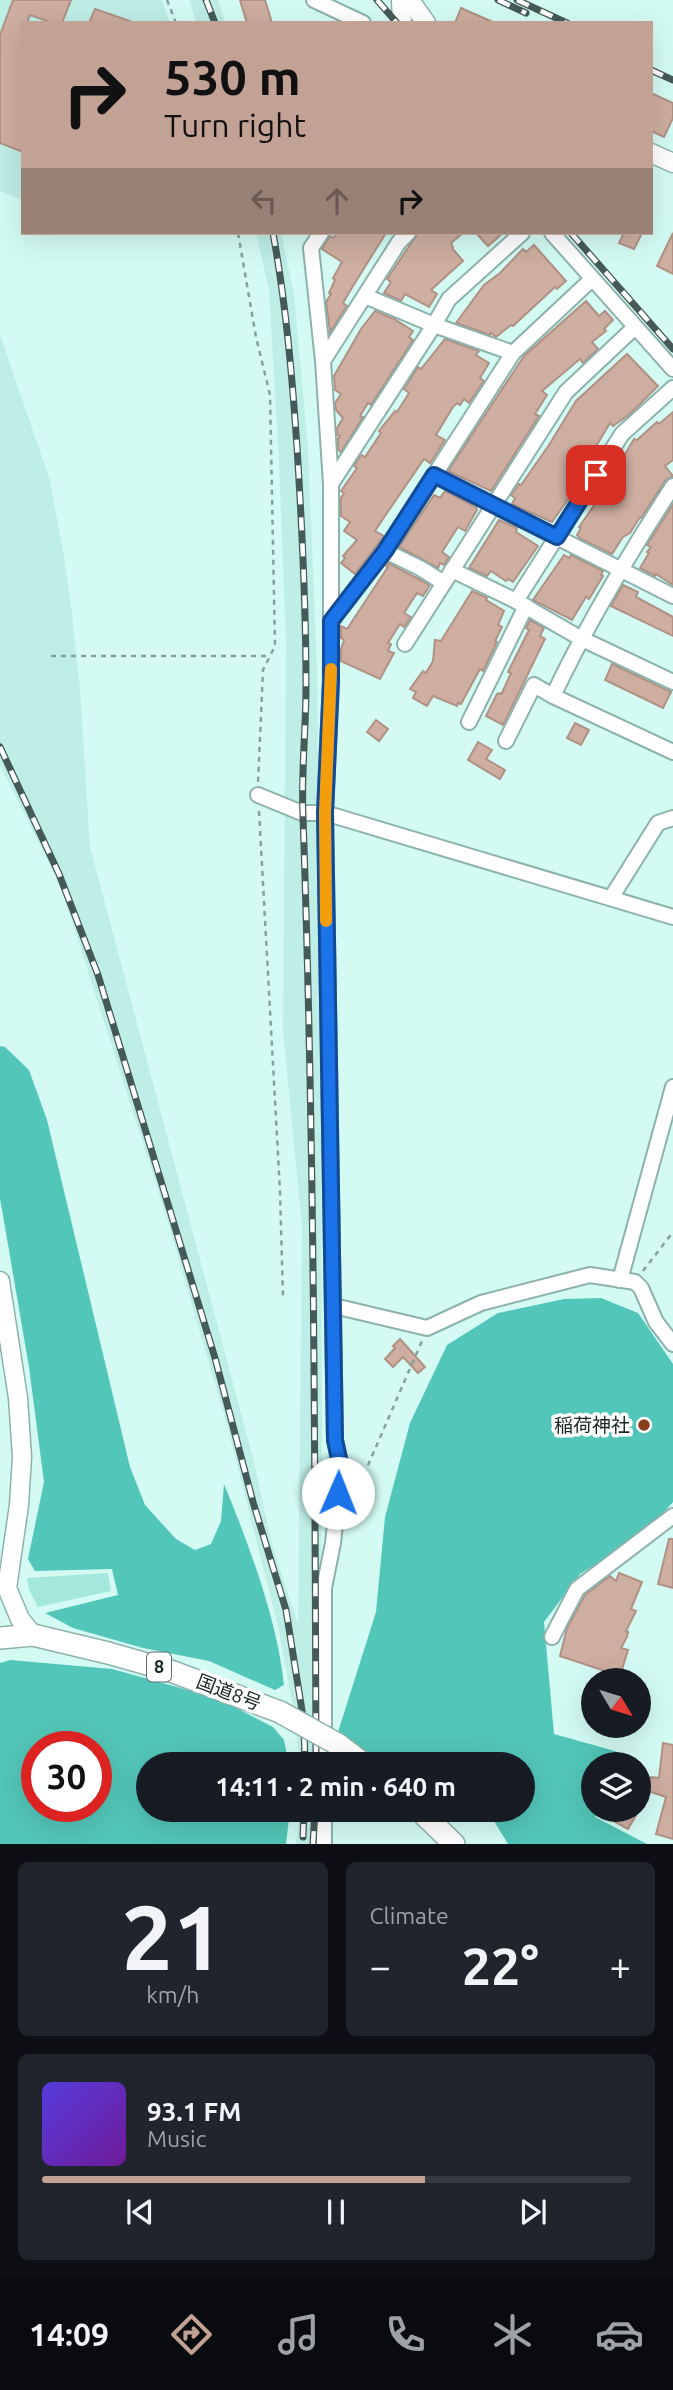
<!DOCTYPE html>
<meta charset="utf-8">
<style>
:root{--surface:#171b24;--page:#20242c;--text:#f1f3f6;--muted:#9ea1a6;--line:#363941;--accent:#c1a294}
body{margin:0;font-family:Ubuntu,"Noto Sans JP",sans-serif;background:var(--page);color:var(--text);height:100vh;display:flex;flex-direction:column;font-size:26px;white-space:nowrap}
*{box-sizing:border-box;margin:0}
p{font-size:23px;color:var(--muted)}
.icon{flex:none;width:38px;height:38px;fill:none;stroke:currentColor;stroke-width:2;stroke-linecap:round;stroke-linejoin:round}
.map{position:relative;height:1844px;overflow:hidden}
.side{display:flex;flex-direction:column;gap:18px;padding:18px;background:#0d0f14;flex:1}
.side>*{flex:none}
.guide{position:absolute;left:21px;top:21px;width:632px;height:214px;border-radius:0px;box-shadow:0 7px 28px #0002;background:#c1a294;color:#111;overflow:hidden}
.needle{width:46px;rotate:128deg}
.controls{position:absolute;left:581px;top:1668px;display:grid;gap:14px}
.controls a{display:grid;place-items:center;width:70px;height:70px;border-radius:50%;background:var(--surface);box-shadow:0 7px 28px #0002;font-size:35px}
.speed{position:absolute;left:21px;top:1731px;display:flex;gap:14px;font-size:35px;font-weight:700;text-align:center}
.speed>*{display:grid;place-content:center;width:91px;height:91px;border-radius:50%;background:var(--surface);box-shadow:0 7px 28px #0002;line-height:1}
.speed .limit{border:10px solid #d22;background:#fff;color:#111}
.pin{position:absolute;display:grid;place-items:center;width:60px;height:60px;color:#fff;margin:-30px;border-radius:14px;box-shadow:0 4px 10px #0006}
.me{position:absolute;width:77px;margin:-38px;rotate:1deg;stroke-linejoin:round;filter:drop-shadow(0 0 5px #0008)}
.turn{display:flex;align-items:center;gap:24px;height:147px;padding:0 28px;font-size:32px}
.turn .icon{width:91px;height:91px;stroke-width:2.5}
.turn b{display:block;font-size:49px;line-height:60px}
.lanes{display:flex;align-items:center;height:66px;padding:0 28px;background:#0003;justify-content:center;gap:35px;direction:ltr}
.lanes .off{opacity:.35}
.big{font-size:52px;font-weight:700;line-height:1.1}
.side .tile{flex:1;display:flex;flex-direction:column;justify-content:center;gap:10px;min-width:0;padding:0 24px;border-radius:10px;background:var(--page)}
.side .dial{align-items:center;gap:0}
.dial b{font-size:91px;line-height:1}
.song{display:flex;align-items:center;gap:21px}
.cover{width:84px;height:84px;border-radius:10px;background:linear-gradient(135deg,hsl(250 70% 55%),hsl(280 70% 35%))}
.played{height:7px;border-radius:4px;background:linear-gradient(90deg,var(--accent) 65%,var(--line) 65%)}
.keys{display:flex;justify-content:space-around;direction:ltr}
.heat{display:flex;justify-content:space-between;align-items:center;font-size:38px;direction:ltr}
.side .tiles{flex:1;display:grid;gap:18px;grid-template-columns:1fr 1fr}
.tile:last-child{grid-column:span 2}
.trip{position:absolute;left:136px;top:1752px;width:399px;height:70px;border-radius:35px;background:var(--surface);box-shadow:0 7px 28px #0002;font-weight:700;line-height:70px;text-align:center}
.menu{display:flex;height:112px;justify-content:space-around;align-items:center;background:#090b0e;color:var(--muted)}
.menu .icon{width:49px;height:49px}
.menu .selected{color:var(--accent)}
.menu b{font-size:32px;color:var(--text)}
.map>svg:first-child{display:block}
.built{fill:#beeee6}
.green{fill:#a4e7dd}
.forest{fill:#52c6b8;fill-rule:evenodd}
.building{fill:#cdaea0;stroke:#b09184;stroke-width:2}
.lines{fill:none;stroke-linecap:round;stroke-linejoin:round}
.minor-casing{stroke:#8db2ac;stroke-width:18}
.major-casing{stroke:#8db2ac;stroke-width:21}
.highway-casing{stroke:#8db2ac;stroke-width:24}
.path{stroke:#84a19d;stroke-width:2.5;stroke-dasharray:5 5;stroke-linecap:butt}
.minor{stroke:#fff;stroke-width:14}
.major{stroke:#fff;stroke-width:18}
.highway{stroke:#fff;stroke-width:21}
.rail-casing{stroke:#455a57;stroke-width:7}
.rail{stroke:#fefefe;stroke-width:4.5;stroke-dasharray:13;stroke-linecap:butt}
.highway-bridge-casing{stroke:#8db2ac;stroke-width:24;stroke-linecap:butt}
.highway-bridge{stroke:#fff;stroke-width:21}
.route-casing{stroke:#114b97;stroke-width:18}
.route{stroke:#1a73e8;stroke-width:12}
.slow{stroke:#f59e0b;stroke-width:12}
.poi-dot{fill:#87401c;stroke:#fefefe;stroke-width:2.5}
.labels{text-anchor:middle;stroke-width:7;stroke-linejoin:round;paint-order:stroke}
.shield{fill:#fefefe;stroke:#5e6968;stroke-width:2}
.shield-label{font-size:18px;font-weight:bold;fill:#1a2927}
.poi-label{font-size:19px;fill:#1a2927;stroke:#fefefe;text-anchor:end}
.street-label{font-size:19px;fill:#1a2927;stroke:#fefefe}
</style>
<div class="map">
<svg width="673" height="1844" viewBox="0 0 673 1844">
<rect width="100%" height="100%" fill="#d3fbf4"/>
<g class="built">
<polygon points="0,0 162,0 170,23 23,23 23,200 0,191"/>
<polygon points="189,0 218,0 225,23 197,23"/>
<polygon points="256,233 281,233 294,295 308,447 317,670 321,1009 322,1468 320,1625 322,1764 300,1764 292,1701 278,1626 227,1425 164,1209 61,887 0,765 0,334 50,481 63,551 71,605 80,688 90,847 253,1458 273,1548 298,1624 302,1227 283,1031 286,640 279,463 269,290"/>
<polygon points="300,1810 321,1810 319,1844 296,1844"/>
</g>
<polygon class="green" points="108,1573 111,1591 38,1607 29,1590 27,1578"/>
<g class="forest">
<path d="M0,1046L5,1047L29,1070L47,1120L130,1467L145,1505L176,1539L195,1550L211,1544L221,1521L224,1484C249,1545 277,1619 284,1685L275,1690L209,1661L143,1648L73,1628L45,1613L118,1595L112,1569L35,1571L28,1559L44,1482L29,1367L0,1198Z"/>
<polygon points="601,1298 638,1313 673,1364 673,1502 646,1532 580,1574 544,1622 554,1734 615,1751 636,1760 637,1764 593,1764 593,1810 597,1810 595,1817 647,1844 508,1844 491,1816 472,1810 523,1810 523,1764 384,1764 338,1732 376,1612 385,1517 410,1423 447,1345 498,1313 564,1299"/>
<path d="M10,1660L112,1669L217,1698L273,1727L284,1740L289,1764H149V1810H290L286,1844H0V1663ZM37,1746H96V1806H37Z"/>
</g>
<g class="building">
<polygon points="13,0 71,0 62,23 53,23 30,15 27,23 23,23 23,152 0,143 0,35"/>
<polygon points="240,0 265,0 272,23 247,23"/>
<polygon points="461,8 495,23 455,23"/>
<polygon points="95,9 130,21 129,23 89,23"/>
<polygon points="651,93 673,103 673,118 664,137 651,131"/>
<polygon points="337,233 386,233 353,286 343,303 347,306 330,332 326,302 331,294 329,293 335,280 333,278 342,262 322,249 330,236 333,238"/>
<polygon points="463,233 451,243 453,247 452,248 463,261 431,290 437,294 429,307 405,294 401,301 384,293 391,282 387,279 418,233"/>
<polygon points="476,233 503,233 488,246"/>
<polygon points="624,233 642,233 634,249 619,243"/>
<polygon points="673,233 673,274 657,266"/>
<polygon points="534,245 566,281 557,289 555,287 513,326 511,325 496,337 491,333 490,335 456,323 484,285 500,273 523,249 526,252"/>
<polygon points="586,301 599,316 605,311 613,320 604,329 606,331 592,342 598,349 583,363 580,359 542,391 547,395 535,414 539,416 491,491 448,471 524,356"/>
<polygon points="375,311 394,319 413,331 409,337 413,340 371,405 368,403 360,416 363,417 341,452 338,450 338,439 340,436 337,435 337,428 343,418 336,410 335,403 341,394 335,390 334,376 361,329"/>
<polygon points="445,339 479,351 476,355 489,363 480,378 484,381 469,403 464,399 460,405 457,403 453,407 436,435 445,440 430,463 424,459 387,513 375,531 384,536 355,574 341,563 345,558 343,556 357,540 344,531 350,522 341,516 341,498 344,493 341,491 357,468 354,466 361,455 365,457 381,433 379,431 395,411 397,412 409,393 404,389 418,367 421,369"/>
<polygon points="627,354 658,386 630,414 613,426 610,423 595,448 598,451 581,481 552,522 512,504 515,498 511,495 519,484 521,485 549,445 576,401"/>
<polygon points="673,412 673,460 665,466 673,476 665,481 641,518 640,517 630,533 623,537 612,554 581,539 577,535 581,528 579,527 614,477 612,476 634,439 637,440 657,422 659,424"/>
<polygon points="445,491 476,507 477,510 465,531 458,527 442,552 449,557 444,565 440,563 438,568 399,547 434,495 440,498"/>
<polygon points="673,504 673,585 656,574 655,576 640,568 649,553 647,552 651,547 647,545"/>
<polygon points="499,520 517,528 516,532 538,546 513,582 508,579 506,581 491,571 487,576 469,568"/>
<polygon points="564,555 569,558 571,555 603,571 601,575 603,576 589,599 586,597 572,620 533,600"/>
<polygon points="388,563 430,585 423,596 417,593 404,613 411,617 404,627 400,624 388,643 391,644 388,651 394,653 380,679 341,661 341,649 344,640 341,638 341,626 347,629 388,567 386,566"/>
<polygon points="623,585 638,592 636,597 673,617 673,636 611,606"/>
<polygon points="472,591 487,598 486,600 504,611 498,625 502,627 495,641 497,642 483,671 480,669 461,704 458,703 457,706 433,696 427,706 413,698 416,692 410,689 423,671 426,673 433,661 435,640 441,641"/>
<polygon points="530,620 544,628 540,636 545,639 503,725 486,716 497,694 502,693 511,673 508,672 529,630 526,628"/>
<polygon points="612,664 671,692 663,708 605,680"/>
<polygon points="376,720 388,729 379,741 367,732"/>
<polygon points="575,723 589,730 581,745 567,738"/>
<polygon points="478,742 492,750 486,759 505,770 500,779 468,760"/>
<polygon points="400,1339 425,1367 418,1373 403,1357 393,1367 385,1359 395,1348 393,1346"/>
<polygon points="669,1539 673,1539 673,1588 658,1584"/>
<polygon points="619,1573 642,1582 631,1609 636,1611 626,1631 628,1632 627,1637 621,1648 628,1650 620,1676 560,1656 567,1628 585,1595 610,1576 616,1581"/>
<polygon points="663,1743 673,1745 673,1839 656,1834 666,1797 648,1791 651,1777 659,1778"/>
<polygon points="615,1810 639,1810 628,1829 610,1819"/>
</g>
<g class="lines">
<g class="minor-casing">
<g id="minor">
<polyline points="314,0 363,23"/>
<polyline points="321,233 311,248 323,361 331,484 331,681 325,813 335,1440 341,1468 333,1543 324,1588 324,1764"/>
<polyline points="552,233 673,369"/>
<polyline points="365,296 434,325 513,353"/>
<polyline points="323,361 399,242 408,233"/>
<polyline points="434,475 673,596"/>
<polyline points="331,484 434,325 449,299 522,233"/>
<path d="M673,486C629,554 588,622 553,696L673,752"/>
<polyline points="385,551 420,568 444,583"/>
<polyline points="452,570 516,601 580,638 673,682"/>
<polyline points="516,601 622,434 673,388"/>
<polyline points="331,621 388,547 513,353 592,279"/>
<polyline points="405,644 566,392 635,327"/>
<polyline points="469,722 526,606"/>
<polyline points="506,741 534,685 553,696"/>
<polyline points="258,795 302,813 325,813 673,917"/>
<polyline points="611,898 658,823 673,818"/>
<polyline points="620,1280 673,1087"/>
<polyline points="334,1306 427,1328 481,1303 590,1275 635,1282 641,1288 656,1322 673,1344"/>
<polyline points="552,1637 577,1589 673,1516"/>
<polyline points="324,1810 324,1844"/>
</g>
</g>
<g class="major-casing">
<g id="major">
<polyline points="401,0 402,23"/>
<polyline points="410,0 426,23"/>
<polyline points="651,153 673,163"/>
<polyline points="0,1281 18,1398 22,1457 19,1505 7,1588 20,1619 33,1635"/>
</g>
</g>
<g class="highway-casing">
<g id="highway">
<polyline points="0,1638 33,1635 108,1653 168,1670 280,1712"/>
<polyline points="339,1745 364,1764"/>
<polyline points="419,1810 454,1844"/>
</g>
</g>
<g class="path">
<polyline points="167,0 176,23"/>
<polyline points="238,233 256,337 270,395 275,646 263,670 258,783"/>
<polyline points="51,656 270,656"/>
<polyline points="259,811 280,1191 283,1298"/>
<polyline points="643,1271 673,1232"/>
<polyline points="352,1502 422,1341"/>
</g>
<use href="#minor" class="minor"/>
<use href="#major" class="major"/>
<use href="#highway" class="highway"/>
<g class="rail-casing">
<g id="rail">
<polyline points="206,0 215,23"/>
<polyline points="377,0 397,23"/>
<polyline points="498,0 526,13"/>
<polyline points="517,0 567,23"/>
<polyline points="651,70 673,80"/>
<path d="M273,233C286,304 292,375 297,447C302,526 306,606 306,686C306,729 301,773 303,816C314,1132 315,1448 316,1764"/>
<polyline points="571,233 673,349"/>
<polyline points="0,747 59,874 98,975 215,1358 253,1502 286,1610 304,1723 305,1764"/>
<polyline points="303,1837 304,1810"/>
<polyline points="313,1844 315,1810"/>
</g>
</g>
<use href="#rail" class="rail"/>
<g class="highway-bridge-casing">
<polyline id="highway-bridge" points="280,1712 339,1745"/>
</g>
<use href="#highway-bridge" class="highway-bridge"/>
</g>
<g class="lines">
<g class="route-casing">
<polyline id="route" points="338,1493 341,1468 335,1440 325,813 331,681 331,621 385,551 434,475 557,537 596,475"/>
</g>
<use href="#route" class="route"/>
<polyline class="slow" points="326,921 325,813 331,669"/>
</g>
<circle class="poi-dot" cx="644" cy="1425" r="7"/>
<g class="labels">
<rect class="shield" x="147" y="1652.5" width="24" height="29" rx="5"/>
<g class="shield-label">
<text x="159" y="1673">8</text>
</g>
<g class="poi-label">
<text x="630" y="1432">稲荷神社</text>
</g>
<g class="street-label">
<text transform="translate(229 1692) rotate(21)" y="7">国道8号</text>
</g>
</g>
</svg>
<div class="controls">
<a><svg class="needle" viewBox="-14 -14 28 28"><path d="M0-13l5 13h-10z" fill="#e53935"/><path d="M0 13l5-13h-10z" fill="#9ea1a6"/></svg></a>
<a><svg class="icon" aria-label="layers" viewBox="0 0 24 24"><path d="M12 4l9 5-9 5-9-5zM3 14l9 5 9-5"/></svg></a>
</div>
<div class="speed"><div class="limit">30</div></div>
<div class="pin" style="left:596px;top:475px;background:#d93025"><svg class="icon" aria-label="arrive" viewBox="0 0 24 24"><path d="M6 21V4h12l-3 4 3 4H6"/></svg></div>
<svg class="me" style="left:338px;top:1493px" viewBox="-20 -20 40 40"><circle r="19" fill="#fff"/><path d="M0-13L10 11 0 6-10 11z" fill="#1a73e8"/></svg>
<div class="trip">14:11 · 2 min · 640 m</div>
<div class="guide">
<div class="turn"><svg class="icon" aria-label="right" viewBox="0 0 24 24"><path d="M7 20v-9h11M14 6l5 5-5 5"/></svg><div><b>530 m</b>Turn right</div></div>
<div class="lanes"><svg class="icon off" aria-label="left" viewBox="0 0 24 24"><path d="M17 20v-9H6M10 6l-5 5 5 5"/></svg><svg class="icon off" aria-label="ahead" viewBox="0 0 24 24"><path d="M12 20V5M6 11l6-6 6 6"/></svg><svg class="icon" aria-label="right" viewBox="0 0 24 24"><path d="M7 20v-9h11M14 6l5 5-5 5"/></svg></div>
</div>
</div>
<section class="side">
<div class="tiles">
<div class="tile dial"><b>21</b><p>km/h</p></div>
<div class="tile"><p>Climate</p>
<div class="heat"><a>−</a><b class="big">22°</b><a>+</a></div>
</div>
<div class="tile">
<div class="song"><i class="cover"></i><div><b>93.1 FM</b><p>Music</p></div></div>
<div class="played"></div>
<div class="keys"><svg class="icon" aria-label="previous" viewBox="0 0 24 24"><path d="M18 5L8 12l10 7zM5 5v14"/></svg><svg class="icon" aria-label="pause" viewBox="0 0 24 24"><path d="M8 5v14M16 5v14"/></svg><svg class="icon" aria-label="next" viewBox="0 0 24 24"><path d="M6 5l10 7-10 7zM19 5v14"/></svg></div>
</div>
</div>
</section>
<nav class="menu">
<b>14:09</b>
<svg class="icon selected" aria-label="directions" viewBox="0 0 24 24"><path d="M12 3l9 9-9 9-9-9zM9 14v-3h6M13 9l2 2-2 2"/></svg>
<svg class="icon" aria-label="music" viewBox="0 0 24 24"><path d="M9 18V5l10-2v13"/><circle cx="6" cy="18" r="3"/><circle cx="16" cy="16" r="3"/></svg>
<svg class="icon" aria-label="phone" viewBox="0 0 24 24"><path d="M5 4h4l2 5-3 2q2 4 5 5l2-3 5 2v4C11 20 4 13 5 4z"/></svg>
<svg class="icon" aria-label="climate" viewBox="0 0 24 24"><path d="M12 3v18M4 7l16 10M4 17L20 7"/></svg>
<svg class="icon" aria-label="car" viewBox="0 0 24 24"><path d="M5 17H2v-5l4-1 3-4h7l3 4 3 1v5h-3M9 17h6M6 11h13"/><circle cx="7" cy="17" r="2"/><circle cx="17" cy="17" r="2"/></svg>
</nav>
